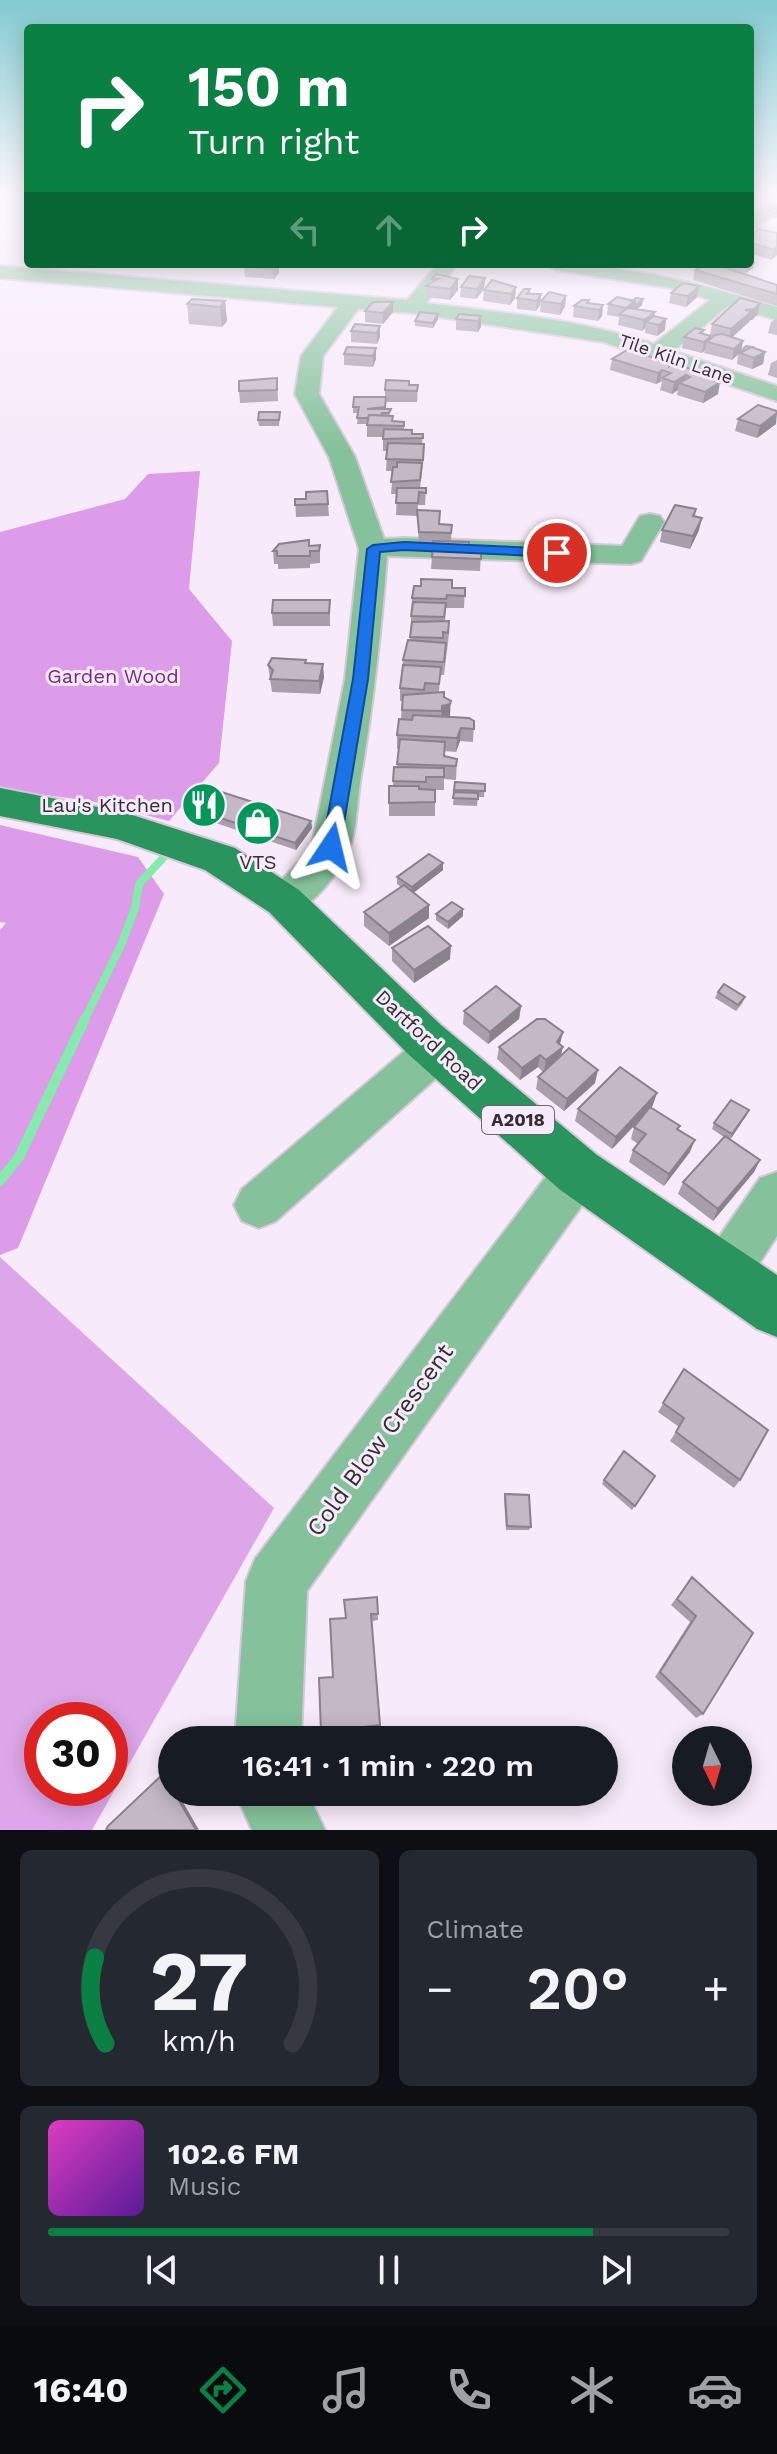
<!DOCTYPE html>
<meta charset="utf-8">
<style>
:root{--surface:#171b24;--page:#242831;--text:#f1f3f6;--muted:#9ea1a6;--line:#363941;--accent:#0b8043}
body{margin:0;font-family:"Work Sans",sans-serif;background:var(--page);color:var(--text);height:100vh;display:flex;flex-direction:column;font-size:30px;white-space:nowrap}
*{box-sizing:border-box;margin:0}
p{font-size:26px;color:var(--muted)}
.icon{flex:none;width:44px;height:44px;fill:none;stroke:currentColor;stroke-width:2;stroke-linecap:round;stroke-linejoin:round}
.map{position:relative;height:1830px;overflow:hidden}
.sheet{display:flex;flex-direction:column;gap:20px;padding:20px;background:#0d0f14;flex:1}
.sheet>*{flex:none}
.banner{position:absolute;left:24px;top:24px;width:730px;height:244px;border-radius:8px;box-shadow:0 4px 20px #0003;background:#0b8043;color:#fff;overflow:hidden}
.needle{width:52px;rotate:175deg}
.tools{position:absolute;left:672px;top:1726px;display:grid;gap:16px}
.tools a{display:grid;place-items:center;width:80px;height:80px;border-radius:50%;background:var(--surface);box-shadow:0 4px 20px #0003;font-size:40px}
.speed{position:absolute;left:24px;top:1702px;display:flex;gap:16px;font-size:40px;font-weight:700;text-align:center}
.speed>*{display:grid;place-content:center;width:104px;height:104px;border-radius:50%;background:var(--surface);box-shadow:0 4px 20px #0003;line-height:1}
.speed .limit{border:12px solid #d22;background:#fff;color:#111}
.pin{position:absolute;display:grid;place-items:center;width:68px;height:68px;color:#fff;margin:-34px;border:4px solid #fff;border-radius:50%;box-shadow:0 2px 8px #0007}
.me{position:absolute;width:88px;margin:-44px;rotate:10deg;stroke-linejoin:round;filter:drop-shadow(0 0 6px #0008)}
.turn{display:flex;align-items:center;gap:28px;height:168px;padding:0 32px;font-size:36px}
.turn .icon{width:104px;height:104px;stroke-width:2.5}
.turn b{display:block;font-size:56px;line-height:68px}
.lanes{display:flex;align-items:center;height:76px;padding:0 32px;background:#0003;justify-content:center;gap:40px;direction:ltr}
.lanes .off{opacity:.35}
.big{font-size:60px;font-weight:600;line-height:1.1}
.sheet .card{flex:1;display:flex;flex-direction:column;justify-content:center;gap:12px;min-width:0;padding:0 28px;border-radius:12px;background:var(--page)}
.sheet .dial{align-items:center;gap:0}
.dial svg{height:208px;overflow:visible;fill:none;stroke:var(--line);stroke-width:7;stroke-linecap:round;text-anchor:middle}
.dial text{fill:var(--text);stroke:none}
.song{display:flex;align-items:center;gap:24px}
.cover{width:96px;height:96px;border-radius:12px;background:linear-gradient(135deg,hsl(310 70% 55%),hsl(270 70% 35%))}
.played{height:8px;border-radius:4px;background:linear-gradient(90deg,var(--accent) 80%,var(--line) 80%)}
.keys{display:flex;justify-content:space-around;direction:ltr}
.heat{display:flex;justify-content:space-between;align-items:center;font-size:44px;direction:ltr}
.sheet .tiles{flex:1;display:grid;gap:20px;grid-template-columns:1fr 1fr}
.card:last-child{grid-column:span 2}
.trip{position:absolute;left:158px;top:1726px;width:460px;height:80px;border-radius:40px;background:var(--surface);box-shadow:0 4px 20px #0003;font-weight:600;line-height:80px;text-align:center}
.menu{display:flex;height:128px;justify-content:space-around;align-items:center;background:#090b0e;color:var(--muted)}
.menu .icon{width:56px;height:56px}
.menu .selected{color:var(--accent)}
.menu b{font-size:36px;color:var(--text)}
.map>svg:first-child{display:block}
.green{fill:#dda6e8;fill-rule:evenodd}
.forest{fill:#dc9ce9}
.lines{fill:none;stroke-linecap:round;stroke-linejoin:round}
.stream-far1{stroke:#86eaad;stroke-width:8}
.stream{stroke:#86eaad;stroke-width:10}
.minor-casing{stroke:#d4c8d6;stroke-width:4}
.major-casing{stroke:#d4c8d6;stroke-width:4}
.minor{fill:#85c29b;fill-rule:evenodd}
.major{fill:#29945d;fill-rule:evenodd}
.wall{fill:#a99eab}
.shaded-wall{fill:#89818b}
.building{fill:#c4b8c7;stroke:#89818b;stroke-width:2}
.route{fill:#1a73e8;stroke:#114b97;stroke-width:2}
.labels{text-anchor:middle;stroke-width:6;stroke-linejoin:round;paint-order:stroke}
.far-street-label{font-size:18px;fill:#322e33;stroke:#f7eafa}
.shield{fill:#f7eafa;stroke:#6d666f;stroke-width:2}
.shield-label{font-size:18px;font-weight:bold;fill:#322e33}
.park-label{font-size:20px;fill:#742883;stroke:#f7eafa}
.poi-label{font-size:20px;fill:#322e33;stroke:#f7eafa;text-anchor:end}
.street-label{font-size:20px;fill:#322e33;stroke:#f7eafa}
.near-street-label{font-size:24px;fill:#322e33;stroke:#f7eafa}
</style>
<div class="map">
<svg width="777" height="1830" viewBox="0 0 777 1830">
<rect width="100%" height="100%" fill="#f7eafa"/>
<path class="green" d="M0,1257L274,1508L92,1830H0ZM42,1720H110V1788H42Z"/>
<g class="forest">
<polygon points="200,471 189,589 232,641 219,763 169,821 91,801 0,789 0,532 125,499 148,474"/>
<polygon points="0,825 138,857 164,894 18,1248 0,1255 0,930 6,923 0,922"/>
</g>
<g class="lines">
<polyline class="stream-far1" points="84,1021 121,945 135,908 139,884 165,856"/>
<polyline class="stream" points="0,1181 19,1157 85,1019"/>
<g class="minor-casing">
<g id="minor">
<polygon points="772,203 777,204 777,213 750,231 750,217"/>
<path d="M438,264H458L426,303C503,313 581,319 654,344L710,300L676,289L556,270L546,264C627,264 700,284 777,307V320L728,306L673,351L777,386V401L604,342L412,313L358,309L323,356L319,394L355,457L384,539L404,538L622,546L640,516L650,514L660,516L664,522L641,561L631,564L387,556C381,632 373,707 360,782C357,803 357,830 349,849C336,878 305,922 270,911L264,901C276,880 299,867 312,846L345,679L359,549L329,457L295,394L301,356L338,307L0,278V266L407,300Z"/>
<polygon points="437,1032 453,1037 459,1050 453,1063 276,1221 259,1228 242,1221 234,1205 242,1189 421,1037"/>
<polygon points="578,1150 595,1157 602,1172 595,1187 307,1591 301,1740 235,1740 246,1581 255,1559 561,1157"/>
<polygon points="777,1172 777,1236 742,1290 724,1298 706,1290 698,1273 706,1256 760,1178"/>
<polygon points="235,1792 307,1792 325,1830 252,1830"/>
</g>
</g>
<g class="major-casing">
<polygon id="major" points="0,788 123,812 235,848 299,890 441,1025 597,1155 777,1275 777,1337 757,1329 559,1189 407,1053 269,912 205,870 117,839 0,816"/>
</g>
<use href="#minor" class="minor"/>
<use href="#major" class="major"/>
</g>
<g class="wall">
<polygon points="777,206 777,218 768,217 769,212"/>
<polygon points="777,233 777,255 771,260 750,253 750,236"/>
<polygon points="246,264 279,264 279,273 274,279 245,277 244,266"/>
<polygon points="723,264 750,264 753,268 746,273 727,269 777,285 777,306 693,280 695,270 723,267"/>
<polygon points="436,274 458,290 450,300 426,297 426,286 432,283 432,279"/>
<polygon points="485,278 484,289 476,299 460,297 461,287"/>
<polygon points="699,286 697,297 686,307 669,303 671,293"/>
<polygon points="516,287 515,298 510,305 483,301 484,290"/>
<polygon points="530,289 530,294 541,294 540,305 536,311 517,309 517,298"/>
<polygon points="566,296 565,306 560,315 540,312 541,301"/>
<polygon points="643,299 642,305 636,309 654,316 665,330 657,336 645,333 645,328 642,331 618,325 619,317 607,315 608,304"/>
<polygon points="589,300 589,303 603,305 602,316 598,321 573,317 574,306"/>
<polygon points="225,301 227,321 222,327 189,324 187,304"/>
<polygon points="393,302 393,312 383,324 365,322 365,311"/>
<polygon points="438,314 438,319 433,328 415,326 415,321"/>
<polygon points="758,314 752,320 750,320 749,322 732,337 743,341 741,350 765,352 763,364 752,369 737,364 738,354 732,360 704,353 705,350 702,353 682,348 684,337 704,330 703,334 710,339 714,336 710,335 712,324"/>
<polygon points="481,316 481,327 478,332 456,330 456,319"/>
<polygon points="777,318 777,335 768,333 771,322"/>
<polygon points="380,326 380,337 377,344 351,342 351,331"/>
<polygon points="376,348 376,359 373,367 344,365 344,354"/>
<polygon points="612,359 671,365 716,381 718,394 703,403 677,395 678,390 672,394 660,390 662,382 660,382 656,384 610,370"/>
<polygon points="777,360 777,378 768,375 771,363"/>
<polygon points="277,378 278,401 240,403 239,391"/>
<polygon points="409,385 418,385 417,402 385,402 385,409 391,416 393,421 404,422 404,430 412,434 423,434 422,444 424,444 424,456 420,488 426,488 425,505 418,505 418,510 440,524 452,525 451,541 468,552 481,553 480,571 431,569 433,545 419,544 417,516 396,515 397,494 391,494 393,471 386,471 387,451 383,451 383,437 367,437 367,424 357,424 358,413 353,413 353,407 385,397 385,390"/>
<polygon points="280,412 279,426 259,426 258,420"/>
<polygon points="738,419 776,424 757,438 735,431"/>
<polygon points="327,491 329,516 296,517 295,499 306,499"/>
<polygon points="696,509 695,516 699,530 690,549 660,542 662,530"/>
<polygon points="320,545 320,563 310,564 310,568 278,569 278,564 274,564 273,551 309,546"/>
<polygon points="452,588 465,588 464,608 446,608 445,621 449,634 444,675 440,675 439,692 444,697 451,701 450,717 474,721 473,742 460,741 456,752 444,751 444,756 457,759 456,780 444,779 444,790 435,790 435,816 389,816 389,786 393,786 394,767 397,767 399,749 397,749 397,735 401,720 402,701 400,701 400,688 403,660 410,641 412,598"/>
<polygon points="330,612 330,626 273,626 272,613"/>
<polygon points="306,663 324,677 320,694 272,692 268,665"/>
<polygon points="455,782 485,784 484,797 478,797 477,806 453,805"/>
<polygon points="185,806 311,821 312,828 296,850 186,813"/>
<polygon points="443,863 443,870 413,893 429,905 429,918 389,946 364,926 364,912 401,887 397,884 397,877"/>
<polygon points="463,909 463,916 448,929 436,920 436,914"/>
<polygon points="392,948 450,959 414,983 392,961"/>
<polygon points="718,992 745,997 742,1004 736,1011 715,998"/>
<polygon points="521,1006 519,1019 488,1044 463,1024 464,1011"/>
<polygon points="560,1044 561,1055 595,1083 564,1111 536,1089 538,1077 543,1072 538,1067 520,1080 497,1059 499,1047"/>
<polygon points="653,1105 651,1108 678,1129 690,1152 664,1186 629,1162 633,1150 638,1144 631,1139 634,1127 643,1117 612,1149 575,1121 578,1109"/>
<polygon points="746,1116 730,1139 760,1160 754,1172 713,1221 678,1194 683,1182 724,1137 712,1129 714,1123"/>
<polygon points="684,1369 740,1480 734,1488 670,1441 679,1427 658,1412"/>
<polygon points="655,1476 632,1510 602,1484 604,1480"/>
<polygon points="505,1494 531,1527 529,1530 506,1530 504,1498"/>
<polygon points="692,1577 753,1633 703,1714 696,1718 655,1677 690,1622 671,1605"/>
<polygon points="377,1597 378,1620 372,1621 380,1729 323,1736 321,1732 346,1618"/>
</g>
<g class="shaded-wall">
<polygon points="777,247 777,255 771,260 773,250"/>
<polygon points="754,263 753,268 746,273 747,268"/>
<polygon points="277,264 279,264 279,273 274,279 273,269"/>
<polygon points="485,278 484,289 476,299 477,289"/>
<polygon points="458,279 458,290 450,300 450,289"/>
<polygon points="699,286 697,297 686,307 688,296"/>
<polygon points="516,287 515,298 510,305 511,294"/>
<polygon points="541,294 540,305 536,311 537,301"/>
<polygon points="566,296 565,306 560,315 561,304"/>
<polygon points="643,299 642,305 628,317 626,308 635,301"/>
<polygon points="225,301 227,321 222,327 220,307"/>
<polygon points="393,302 393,312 383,324 383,313"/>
<polygon points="760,303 758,314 752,320 750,320 749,322 729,340 731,329 745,310"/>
<polygon points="603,305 602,316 598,321 599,310"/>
<polygon points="655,312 653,323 646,322 645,328 642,331 644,320"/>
<polygon points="438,314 438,319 433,328 433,323"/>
<polygon points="481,316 481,327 478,332 478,321"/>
<polygon points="666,319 665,330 657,336 659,325"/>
<polygon points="380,326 380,337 377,344 377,333"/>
<polygon points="711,336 710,343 707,342 705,350 702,353 704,342"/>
<polygon points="743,341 741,352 732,360 734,349"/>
<polygon points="376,348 376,359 373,367 373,356"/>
<polygon points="765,352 763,364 752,369 754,358"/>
<polygon points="662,370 660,382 656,384 658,373"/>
<polygon points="686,375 685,385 679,383 678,390 672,394 674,382"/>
<polygon points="717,377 715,385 720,382 718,394 703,403 705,392 713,380"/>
<polygon points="777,413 776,424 757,438 760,426"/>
<polygon points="702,518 699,530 690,549 693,536"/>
<polygon points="323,664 324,677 320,694 319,681"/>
<polygon points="450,704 450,717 441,720 442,706"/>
<polygon points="461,728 460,741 456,752 457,738"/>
<polygon points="311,821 312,828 296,850 295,843"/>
<polygon points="443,863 443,870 412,894 412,887"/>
<polygon points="429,905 429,918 389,946 389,933"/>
<polygon points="463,909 463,916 448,929 448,922"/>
<polygon points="451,946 450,959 414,983 414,970"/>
<polygon points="521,1006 519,1019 488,1044 490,1032"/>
<polygon points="563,1032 560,1044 563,1047 560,1059 544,1072 546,1060"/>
<polygon points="540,1055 538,1067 520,1080 522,1068"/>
<polygon points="598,1070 595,1083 564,1111 567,1099"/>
<polygon points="657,1093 653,1105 612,1149 616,1137"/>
<polygon points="749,1110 746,1116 730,1140 732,1134"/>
<polygon points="695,1140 690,1152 664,1186 669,1174"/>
<polygon points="760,1160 754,1172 713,1221 718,1209"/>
<polygon points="163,1774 168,1777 172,1784 172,1789"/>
<polygon points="174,1792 177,1792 199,1830 196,1830"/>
</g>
<g class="building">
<polygon points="777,206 777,213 769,212"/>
<polygon points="759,229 777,233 777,247 773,250 750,242 750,236"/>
<polygon points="750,262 754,263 747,268 731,264 750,264"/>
<polygon points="246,264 277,264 273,269 244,266"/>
<polygon points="705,265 720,266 777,285 777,294 695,270"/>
<polygon points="436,274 458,279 450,289 426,286 438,279 432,279"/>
<polygon points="469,276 485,278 477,289 461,287"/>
<polygon points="492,280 516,287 511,294 484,290"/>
<polygon points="683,283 699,286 688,296 671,293"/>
<polygon points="524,289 530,289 527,294 541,294 537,301 517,298"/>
<polygon points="549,292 566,296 561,304 541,301"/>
<polygon points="617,297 635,301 626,308 608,304"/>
<polygon points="636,298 643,299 635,306 635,301 632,301"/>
<polygon points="740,298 760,303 755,309 745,310 752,311 731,329 712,324"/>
<polygon points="192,299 225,301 220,307 187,304"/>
<polygon points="582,300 589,300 587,303 603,305 599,310 574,306"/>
<polygon points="373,302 393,302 383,313 365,311"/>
<polygon points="628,308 655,312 644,320 619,314"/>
<polygon points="420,312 438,314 433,323 415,321"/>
<polygon points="459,314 481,316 478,321 456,319"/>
<polygon points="654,316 666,319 659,325 646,322"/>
<polygon points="355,324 380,326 377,333 351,331"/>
<polygon points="695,328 704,330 700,333 711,336 704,342 684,337"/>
<polygon points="723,334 743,341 734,349 707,342 715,335"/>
<polygon points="746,346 752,347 740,353 742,353 739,353"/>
<polygon points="347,347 376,348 373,356 344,354"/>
<polygon points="751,347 765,352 754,358 740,353"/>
<polygon points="627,350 672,363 670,366 674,364 717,377 713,380 720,382 705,392 679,383 690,377 686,375 674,382 662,378 671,373 662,370 658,373 612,359"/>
<polygon points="277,378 277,390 239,391 239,381"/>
<polygon points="386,380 409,381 409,385 418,385 417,391 385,390"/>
<polygon points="354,397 386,397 385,407 367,409 391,409 389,413 382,413 381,416 369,415 368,418 357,418 359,407 353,407"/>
<polygon points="758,405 777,411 777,413 760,426 738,419"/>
<polygon points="259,412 280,412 279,420 258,420"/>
<polygon points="369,415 393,416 392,421 404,422 404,426 367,425"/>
<polygon points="384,429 412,430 412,434 423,434 423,438 383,439"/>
<polygon points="388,443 424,444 423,460 386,459"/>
<polygon points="397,462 422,463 420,480 391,482 393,467 397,467"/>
<polygon points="397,488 426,488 426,493 419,492 418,503 396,503"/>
<polygon points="327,491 328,504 295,505 295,499 306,499 306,492"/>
<polygon points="675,505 696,509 693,516 702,518 693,536 662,530"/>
<polygon points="417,510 440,511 439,524 452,525 451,533 419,532"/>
<polygon points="309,540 309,546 320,545 319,551 310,551 310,556 277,556 277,551 273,551 279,544"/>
<polygon points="433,541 469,542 468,552 481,553 481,559 432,557"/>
<polygon points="421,579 452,580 452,588 465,588 465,596 447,595 446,599 412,598 414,586 421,586"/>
<polygon points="273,600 330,600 329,613 272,613"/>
<polygon points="413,602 446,603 444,617 411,616"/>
<polygon points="449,621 448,633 443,632 443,638 410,637 412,622"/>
<polygon points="408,640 446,643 444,662 403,660"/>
<polygon points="272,658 306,660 305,663 323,664 319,681 270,679 273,670 268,665"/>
<polygon points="403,665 441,667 439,684 425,683 424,690 400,688"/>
<polygon points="444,692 444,697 451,701 450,704 442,706 442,711 402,710 403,695"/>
<polygon points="413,715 469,718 474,721 474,729 461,728 457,738 397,735 399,719 412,720"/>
<polygon points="400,739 445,742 444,756 457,759 456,766 397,764"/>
<polygon points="394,767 444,768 444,777 426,777 426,782 393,781"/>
<polygon points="455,782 485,784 485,791 454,790"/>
<polygon points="203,786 311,821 295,843 185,806"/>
<polygon points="389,786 419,786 419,789 435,790 435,802 389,803"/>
<polygon points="454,792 478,793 478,799 453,798"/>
<polygon points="429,854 443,863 412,887 397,877"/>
<polygon points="404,885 429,905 389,933 364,912"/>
<polygon points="452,902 463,909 448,922 436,914"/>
<polygon points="428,926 451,946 414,970 392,948"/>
<polygon points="724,984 745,997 738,1005 718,992"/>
<polygon points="496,986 521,1006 490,1032 464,1011"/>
<polygon points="537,1019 545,1019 563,1032 557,1042 563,1047 546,1060 540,1055 522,1068 499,1047"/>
<polygon points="569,1048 598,1070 567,1099 538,1077"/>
<polygon points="620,1067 657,1093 616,1137 578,1109"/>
<polygon points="731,1100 749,1110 732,1134 714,1123"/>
<polygon points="650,1107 680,1126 677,1129 695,1140 669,1174 633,1150 646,1134 634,1127"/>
<polygon points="725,1136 760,1160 718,1209 683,1182"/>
<polygon points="684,1369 768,1430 740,1480 676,1432 684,1418 663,1403"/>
<polygon points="624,1451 655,1476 635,1506 604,1480"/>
<polygon points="505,1494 529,1495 531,1527 507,1526"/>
<polygon points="692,1577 753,1633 703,1714 660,1672 696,1616 677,1599"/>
<polygon points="377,1597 378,1614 371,1614 380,1725 321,1732 319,1678 333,1677 330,1619 346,1618 344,1600"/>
<polygon points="163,1774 172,1789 172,1792 174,1792 196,1830 106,1830 108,1826"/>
</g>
<linearGradient id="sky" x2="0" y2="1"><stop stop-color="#81cad0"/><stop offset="0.43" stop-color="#fbf6fd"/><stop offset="1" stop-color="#fbf6fd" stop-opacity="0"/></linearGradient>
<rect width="777" height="450" fill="url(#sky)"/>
<polygon class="route" points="404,542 557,549 563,553 557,557 404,550 380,552 368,679 340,847 331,853 322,847 353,679 367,549 373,545"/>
<defs>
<g id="restaurant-disc" transform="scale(2.3)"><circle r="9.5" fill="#039759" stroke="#f7eafa"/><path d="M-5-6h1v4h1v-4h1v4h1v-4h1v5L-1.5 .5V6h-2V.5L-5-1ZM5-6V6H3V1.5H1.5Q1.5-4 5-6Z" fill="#fff"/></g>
<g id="shop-disc" transform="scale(2.3)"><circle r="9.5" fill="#039759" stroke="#f7eafa"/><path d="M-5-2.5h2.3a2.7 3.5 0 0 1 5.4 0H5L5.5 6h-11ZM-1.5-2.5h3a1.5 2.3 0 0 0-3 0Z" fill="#fff"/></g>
</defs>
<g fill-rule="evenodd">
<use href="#restaurant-disc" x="204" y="805"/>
<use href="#shop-disc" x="258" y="823"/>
</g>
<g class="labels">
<g class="far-street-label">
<text transform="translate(676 359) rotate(19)" y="6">Tile Kiln Lane</text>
</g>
<rect class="shield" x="482" y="1106" width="72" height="28" rx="6"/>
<g class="shield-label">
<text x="518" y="1126">A2018</text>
</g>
<g class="park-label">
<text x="113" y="683">Garden Wood</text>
</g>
<g class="poi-label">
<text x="173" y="812">Lau's Kitchen</text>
<text x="258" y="869" text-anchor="middle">VTS</text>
</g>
<g class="street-label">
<text transform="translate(429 1040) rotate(43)" y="7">Dartford Road</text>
</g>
<g class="near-street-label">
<text transform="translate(380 1440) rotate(-54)" y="8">Cold Blow Crescent</text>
</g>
</g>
</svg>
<div class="tools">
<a><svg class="needle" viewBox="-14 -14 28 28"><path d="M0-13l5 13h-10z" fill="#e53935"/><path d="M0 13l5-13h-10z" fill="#9ea1a6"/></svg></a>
</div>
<div class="speed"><div class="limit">30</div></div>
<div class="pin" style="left:557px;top:553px;background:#d93025"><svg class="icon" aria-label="arrive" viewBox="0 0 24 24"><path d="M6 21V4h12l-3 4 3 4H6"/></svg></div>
<svg class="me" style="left:331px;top:847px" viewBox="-20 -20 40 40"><path d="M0-17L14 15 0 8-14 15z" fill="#1a73e8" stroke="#fff" stroke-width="4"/></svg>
<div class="trip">16:41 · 1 min · 220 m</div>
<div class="banner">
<div class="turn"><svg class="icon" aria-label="right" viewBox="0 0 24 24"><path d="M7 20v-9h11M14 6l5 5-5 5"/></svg><div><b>150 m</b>Turn right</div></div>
<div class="lanes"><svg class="icon off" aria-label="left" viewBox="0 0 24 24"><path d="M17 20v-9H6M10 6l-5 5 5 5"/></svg><svg class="icon off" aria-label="ahead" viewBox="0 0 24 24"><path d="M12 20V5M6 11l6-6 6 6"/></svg><svg class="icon" aria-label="right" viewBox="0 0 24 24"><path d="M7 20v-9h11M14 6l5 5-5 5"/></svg></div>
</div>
</div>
<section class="sheet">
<div class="tiles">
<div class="card dial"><svg viewBox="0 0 100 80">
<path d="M14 69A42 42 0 1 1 86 69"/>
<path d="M14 69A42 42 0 0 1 10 36" stroke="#0b8043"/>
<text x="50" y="56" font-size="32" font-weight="700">27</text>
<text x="50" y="72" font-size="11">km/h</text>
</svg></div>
<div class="card"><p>Climate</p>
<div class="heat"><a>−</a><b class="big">20°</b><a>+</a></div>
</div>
<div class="card">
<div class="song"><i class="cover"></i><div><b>102.6 FM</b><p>Music</p></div></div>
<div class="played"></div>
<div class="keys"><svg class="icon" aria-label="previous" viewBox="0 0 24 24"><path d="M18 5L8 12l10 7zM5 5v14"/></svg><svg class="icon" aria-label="pause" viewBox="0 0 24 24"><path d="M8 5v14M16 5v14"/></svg><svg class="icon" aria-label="next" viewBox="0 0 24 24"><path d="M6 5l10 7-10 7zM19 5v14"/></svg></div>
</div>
</div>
</section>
<nav class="menu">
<b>16:40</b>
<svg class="icon selected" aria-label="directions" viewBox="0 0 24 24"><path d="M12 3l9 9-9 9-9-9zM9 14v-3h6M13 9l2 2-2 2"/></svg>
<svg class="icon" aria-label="music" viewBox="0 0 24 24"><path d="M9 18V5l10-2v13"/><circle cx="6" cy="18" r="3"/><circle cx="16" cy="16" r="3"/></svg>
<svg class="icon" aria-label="phone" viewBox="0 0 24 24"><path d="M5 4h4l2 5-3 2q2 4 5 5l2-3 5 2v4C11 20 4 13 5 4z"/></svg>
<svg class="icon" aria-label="climate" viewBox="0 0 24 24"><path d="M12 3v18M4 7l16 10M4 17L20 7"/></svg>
<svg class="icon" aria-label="car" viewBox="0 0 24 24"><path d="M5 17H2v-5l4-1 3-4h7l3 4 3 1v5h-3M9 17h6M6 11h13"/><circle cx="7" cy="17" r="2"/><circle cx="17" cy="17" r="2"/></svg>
</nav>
